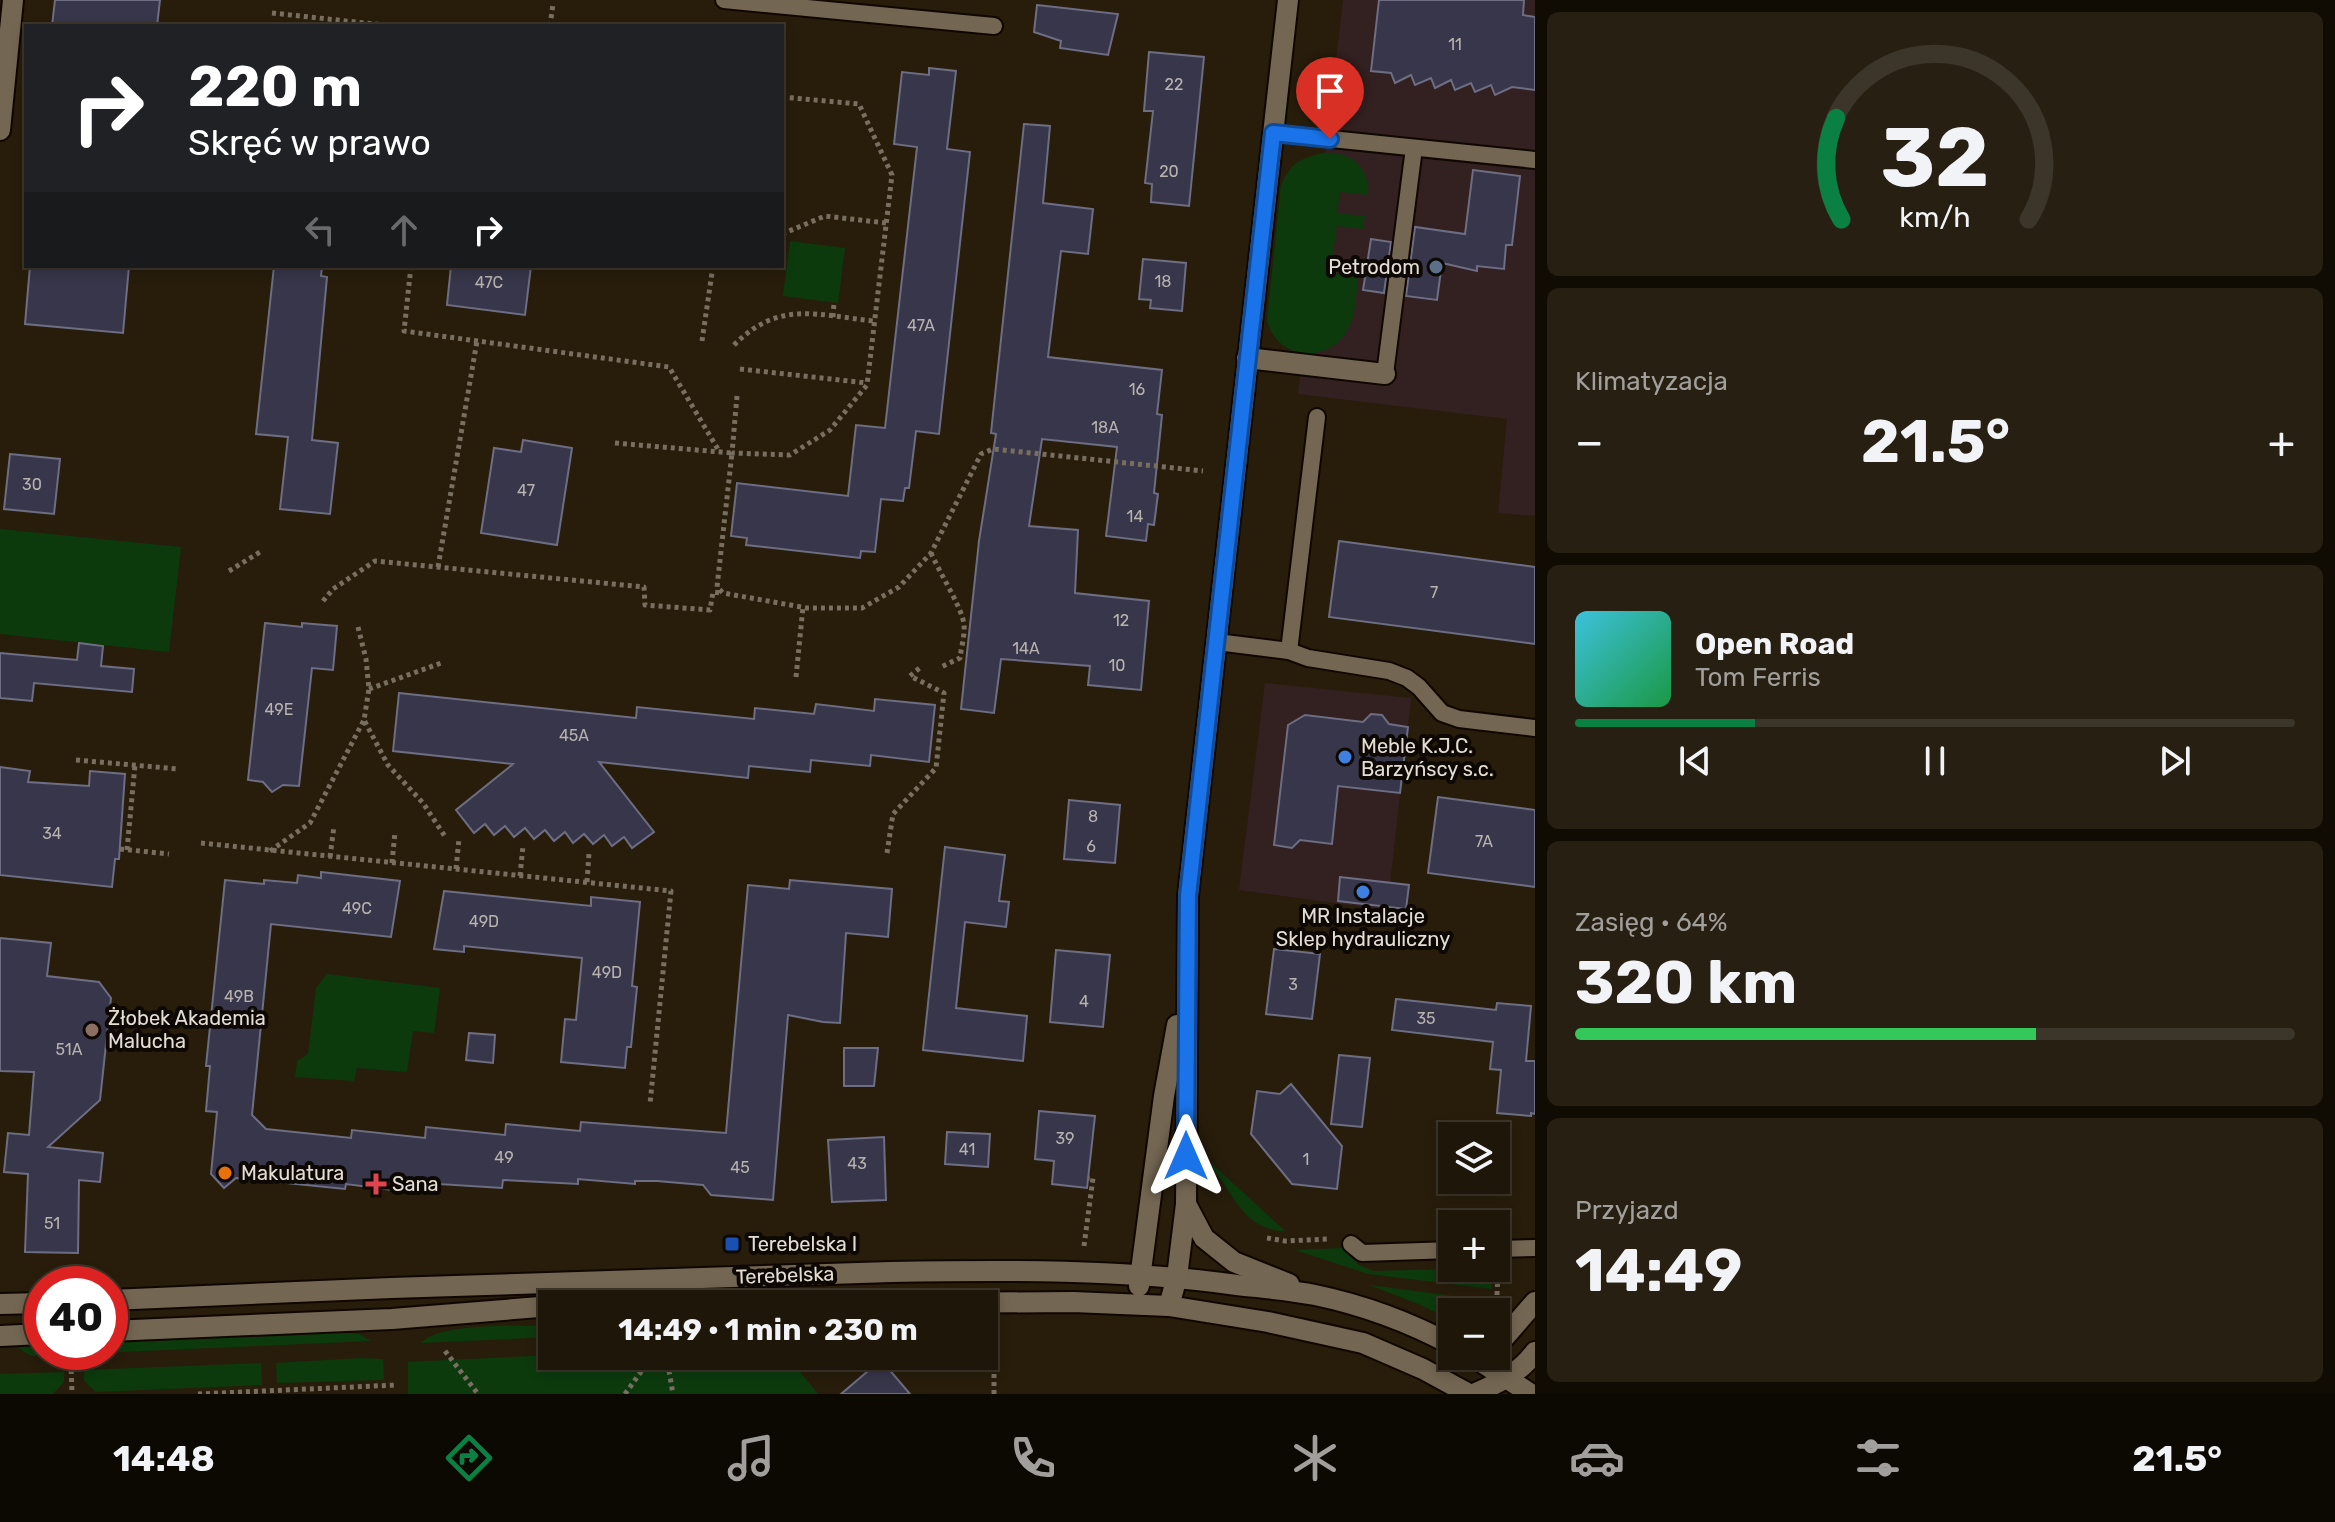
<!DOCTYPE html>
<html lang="pl">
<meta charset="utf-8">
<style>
:root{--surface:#1e1608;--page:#261f12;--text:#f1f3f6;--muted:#a19f9c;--line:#3c3529;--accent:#0b8043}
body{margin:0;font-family:Rubik,sans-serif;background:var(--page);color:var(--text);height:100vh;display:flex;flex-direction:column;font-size:30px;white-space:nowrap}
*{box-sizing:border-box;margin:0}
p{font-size:26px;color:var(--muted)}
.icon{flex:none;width:44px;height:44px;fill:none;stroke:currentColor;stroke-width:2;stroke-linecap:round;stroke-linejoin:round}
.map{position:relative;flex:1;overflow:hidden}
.drawer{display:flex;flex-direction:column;gap:12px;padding:12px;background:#100c04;width:800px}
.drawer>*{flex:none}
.banner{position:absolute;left:24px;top:24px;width:760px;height:244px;border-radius:0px;box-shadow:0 4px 12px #0003,0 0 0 2px var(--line);background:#202124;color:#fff;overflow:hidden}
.tools{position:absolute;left:1438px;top:1122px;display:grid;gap:16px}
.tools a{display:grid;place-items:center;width:72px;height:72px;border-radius:0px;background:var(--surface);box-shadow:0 4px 12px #0003,0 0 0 2px var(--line);font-size:40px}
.speed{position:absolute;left:24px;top:1266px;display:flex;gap:16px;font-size:40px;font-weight:700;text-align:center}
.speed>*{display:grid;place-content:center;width:104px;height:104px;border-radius:50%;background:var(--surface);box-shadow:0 4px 12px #0003,0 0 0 2px var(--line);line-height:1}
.speed .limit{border:12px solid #d22;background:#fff;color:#111}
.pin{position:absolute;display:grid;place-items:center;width:68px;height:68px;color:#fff;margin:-82px -34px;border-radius:50% 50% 50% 0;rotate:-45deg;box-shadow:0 0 8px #0007}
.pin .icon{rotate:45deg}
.me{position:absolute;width:88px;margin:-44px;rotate:0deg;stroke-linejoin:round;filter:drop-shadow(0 0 6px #0008)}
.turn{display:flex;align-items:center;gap:28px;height:168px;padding:0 32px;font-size:36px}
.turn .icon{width:104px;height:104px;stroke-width:2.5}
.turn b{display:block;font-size:56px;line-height:68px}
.lanes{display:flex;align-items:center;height:76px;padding:0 32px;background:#0003;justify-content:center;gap:40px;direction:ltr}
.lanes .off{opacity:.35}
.big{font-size:60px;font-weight:700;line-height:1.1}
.drawer .card{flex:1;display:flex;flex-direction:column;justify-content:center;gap:12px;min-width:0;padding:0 28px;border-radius:12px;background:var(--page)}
.drawer .dial{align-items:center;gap:0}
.dial svg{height:208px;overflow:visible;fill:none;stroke:var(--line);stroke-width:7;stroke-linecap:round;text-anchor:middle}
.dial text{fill:var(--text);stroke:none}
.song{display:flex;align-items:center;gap:24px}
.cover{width:96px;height:96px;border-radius:12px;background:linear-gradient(135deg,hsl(190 70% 55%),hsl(140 70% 35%))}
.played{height:8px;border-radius:4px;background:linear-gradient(90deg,var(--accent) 25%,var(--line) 25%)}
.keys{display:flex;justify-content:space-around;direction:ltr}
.heat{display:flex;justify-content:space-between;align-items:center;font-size:44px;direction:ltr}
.charge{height:12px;border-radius:6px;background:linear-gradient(90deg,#34c759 64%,var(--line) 0)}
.trip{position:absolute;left:538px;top:1290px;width:460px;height:80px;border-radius:0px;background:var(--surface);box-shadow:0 4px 12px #0003,0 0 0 2px var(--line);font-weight:700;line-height:80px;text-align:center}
.dock{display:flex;height:128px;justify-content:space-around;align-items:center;background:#0c0903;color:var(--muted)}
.dock .icon{width:56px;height:56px}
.dock .current{color:var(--accent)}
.dock b{font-size:36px;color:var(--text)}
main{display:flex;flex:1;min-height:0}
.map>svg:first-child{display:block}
.commercial{fill:#332020}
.green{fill:#0c3a0d}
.building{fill:#37364a;stroke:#6d6d83;stroke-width:2}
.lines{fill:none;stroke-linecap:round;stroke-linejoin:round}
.service-casing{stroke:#100700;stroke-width:20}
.minor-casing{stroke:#100700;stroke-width:24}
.tertiary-casing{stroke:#100700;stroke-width:24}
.path{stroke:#786f60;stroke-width:5;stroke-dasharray:4 4;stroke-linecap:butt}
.service{stroke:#736652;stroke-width:16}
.minor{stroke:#736652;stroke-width:20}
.tertiary{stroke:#736652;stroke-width:20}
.route-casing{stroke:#114b97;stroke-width:20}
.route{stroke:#1a73e8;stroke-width:14}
.service-dot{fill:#5c6f8a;stroke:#0d0803;stroke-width:3}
.shop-dot{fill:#3f7fe0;stroke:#0d0803;stroke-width:3}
.education-dot{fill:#8d6e63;stroke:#0d0803;stroke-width:3}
.food-dot{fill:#e8710a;stroke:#0d0803;stroke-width:3}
.health-dot{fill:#e0444e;stroke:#0d0803;stroke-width:3}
.transit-dot{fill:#1a4fb4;stroke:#0d0803;stroke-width:3}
.labels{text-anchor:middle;stroke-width:8;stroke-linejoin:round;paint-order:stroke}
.number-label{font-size:16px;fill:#b9b3b0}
.poi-label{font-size:20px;fill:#e4ddd2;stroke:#0d0803;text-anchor:start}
.street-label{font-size:20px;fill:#e4ddd2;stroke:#0d0803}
</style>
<main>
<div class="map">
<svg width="1535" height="1394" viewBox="0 0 1535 1394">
<rect width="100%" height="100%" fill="#281d0b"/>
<g class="commercial">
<polygon points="1343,0 1535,0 1535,516 1498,513 1507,419 1298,394"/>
<polygon points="1265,683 1411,698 1387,910 1239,890"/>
</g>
<g class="green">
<path d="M1323,153C1350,151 1370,166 1368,195L1340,192L1337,213L1365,216L1363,229L1337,226L1330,272L1358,277C1356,295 1356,318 1346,333C1325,365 1275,358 1267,320L1281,185C1292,162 1299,159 1323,153Z"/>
<polygon points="790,241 845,248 838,303 783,296"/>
<polygon points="0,529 181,547 169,652 0,634"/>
<polygon points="327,974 440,988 434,1033 413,1031 407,1072 357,1068 354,1081 295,1077 297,1061 308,1054 316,988"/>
<path d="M1211,1163L1284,1230V1231C1253,1230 1239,1208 1225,1185C1220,1177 1213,1172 1211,1163Z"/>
<polygon points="1342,1248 1359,1265 1373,1271 1487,1268 1491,1272 1492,1289 1368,1274 1295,1250"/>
<polygon points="1369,1285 1492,1301 1493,1306 1505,1317 1496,1323 1496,1312 1452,1312 1452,1321 1421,1305"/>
<path d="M552,1326V1337L421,1343C439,1322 523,1326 552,1326Z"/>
<polygon points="338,1331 359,1334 371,1341 31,1356 15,1346 42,1345 42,1352 110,1352 110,1342"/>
<polygon points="552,1355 787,1356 818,1394 408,1394 408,1362"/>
<polygon points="361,1358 383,1359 384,1380 277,1383 276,1363"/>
<polygon points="261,1363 262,1385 96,1392 84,1381 84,1370"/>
<polygon points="64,1372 64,1382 53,1394 0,1394 0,1374"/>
</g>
<g class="building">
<polygon points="55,0 160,0 157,26 52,26"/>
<polygon points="1379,0 1524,0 1523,15 1535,17 1535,90 1512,87 1495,95 1491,85 1475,92 1471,83 1455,90 1451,80 1435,88 1431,78 1415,85 1411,75 1395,83 1391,73 1371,71"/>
<polygon points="1037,5 1118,14 1108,55 1060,48 1061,41 1034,32"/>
<polygon points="1149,52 1204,57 1189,206 1151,202 1152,184 1145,183 1153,111 1144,111"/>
<polygon points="929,68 956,71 947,149 970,152 939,434 916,431 909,488 905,488 903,501 881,499 875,552 861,551 860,558 746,545 747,538 731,536 737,483 848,496 856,425 885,428 917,147 894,144 902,72 929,75"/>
<polygon points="1024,124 1050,126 1043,203 1093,209 1088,254 1061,251 1048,357 1162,370 1157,414 1162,415 1154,493 1158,494 1154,525 1148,524 1146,541 1106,536 1117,447 1042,439 1029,526 1078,530 1075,593 1149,601 1141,690 1088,685 1090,666 1001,659 994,713 961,709 979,541 996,434 991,433"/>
<polygon points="1473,170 1520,176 1512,245 1506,245 1504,269 1477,266 1477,271 1442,263 1437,300 1406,296 1415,227 1465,234"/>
<polygon points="1371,239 1391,242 1384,293 1363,290"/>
<polygon points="1143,259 1186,263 1182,311 1150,308 1151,300 1139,299"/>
<polygon points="30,266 129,266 123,333 25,324"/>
<polygon points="274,266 322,266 321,276 327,277 312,440 338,443 330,514 280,509 288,437 256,434"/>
<polygon points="451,266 531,266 525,315 447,305"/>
<polygon points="523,440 572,448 557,545 481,533 494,448 521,452"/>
<polygon points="10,454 60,459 54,514 4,509"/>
<polygon points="1339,541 1535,567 1535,644 1329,617"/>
<polygon points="265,623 302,627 302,623 337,626 333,670 312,668 299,786 283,785 272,792 263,782 248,780"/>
<polygon points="79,643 103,646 101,666 134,669 132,692 34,683 32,701 0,698 0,653 77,660"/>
<polygon points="399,693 636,718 637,707 754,719 755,708 814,714 816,704 874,711 875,699 935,705 929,762 871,755 870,766 811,760 810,772 749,766 748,778 599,762 654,832 632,848 624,837 612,846 604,835 593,844 584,834 573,843 565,832 554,841 545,830 534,839 525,828 514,837 505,826 494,835 485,824 474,833 456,810 513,764 393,751"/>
<polygon points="1371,714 1382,715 1389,724 1408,727 1400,793 1338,786 1332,844 1300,840 1292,848 1274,845 1288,725 1305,715 1363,722"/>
<polygon points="0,767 30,771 28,782 89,786 90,771 125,774 119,859 115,859 112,887 0,875"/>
<polygon points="1438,797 1535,810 1535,887 1428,873"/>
<polygon points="1069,800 1120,805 1115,863 1064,859"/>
<polygon points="945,847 1005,855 999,901 1009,902 1006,927 965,922 956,1008 1027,1016 1023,1061 923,1050"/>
<polygon points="321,872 400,881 391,937 271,924 252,1115 266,1129 351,1138 352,1130 425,1138 426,1127 505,1135 506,1124 580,1131 581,1122 726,1133 748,885 789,889 790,880 892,889 888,937 846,933 840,1023 823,1022 788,1015 773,1200 711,1195 703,1185 657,1181 635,1181 635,1184 578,1179 578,1184 503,1180 502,1188 423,1183 422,1190 401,1189 401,1191 346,1184 345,1189 236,1178 224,1188 211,1174 217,1112 206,1111 210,1066 206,1066 225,880 264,884 264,880 297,883 298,875 321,878"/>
<polygon points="1340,877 1409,885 1406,909 1338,901"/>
<polygon points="444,891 591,906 591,897 640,902 632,986 637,987 631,1047 627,1047 625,1068 561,1062 565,1019 576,1020 582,958 464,946 464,952 434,949"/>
<polygon points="0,938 51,943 47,976 99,982 111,998 100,1100 48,1147 103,1153 100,1182 79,1180 78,1253 25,1252 28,1174 4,1172 8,1133 29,1135 34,1072 0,1071"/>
<polygon points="1274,949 1320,954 1312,1019 1266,1014"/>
<polygon points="1056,950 1110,955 1103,1027 1050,1022"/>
<polygon points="1396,999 1496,1010 1497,1003 1531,1006 1526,1061 1535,1061 1535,1114 1531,1113 1531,1116 1497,1113 1501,1070 1490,1069 1493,1042 1392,1030"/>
<polygon points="469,1033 495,1035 493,1063 466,1060"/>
<polygon points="844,1048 878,1048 874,1086 844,1086"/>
<polygon points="1339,1055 1370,1058 1362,1127 1331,1124"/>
<polygon points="1291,1084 1342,1146 1337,1189 1292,1184 1251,1134 1257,1091 1280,1094"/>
<polygon points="1039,1111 1095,1116 1087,1188 1052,1184 1054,1161 1035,1159"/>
<polygon points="947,1132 990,1134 988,1167 945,1164"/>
<polygon points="884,1137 886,1200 832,1202 828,1140"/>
<polygon points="881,1360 910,1394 841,1394"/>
</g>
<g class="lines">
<g class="service-casing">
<g id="service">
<polyline points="724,0 994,26"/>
<polyline points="1273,133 1535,160"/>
<polyline points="1385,374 1414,148"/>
<polyline points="1217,642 1289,651 1308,658 1389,671 1407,678 1419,687 1442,713 1459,719 1535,728"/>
<polyline points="1289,651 1317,417"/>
<polyline points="1351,1244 1362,1253 1452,1250"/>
<polyline points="1496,1249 1535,1248"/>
</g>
</g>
<g class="minor-casing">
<g id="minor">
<polyline points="1247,358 1385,374"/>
<polyline points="1496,1347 1535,1302"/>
<path d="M1474,1394C1498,1383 1519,1374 1535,1352"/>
</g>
</g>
<g class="tertiary-casing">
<g id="tertiary">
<polyline points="0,130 13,0"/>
<polyline points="1186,1204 1204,1238 1234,1262 1289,1284"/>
<polyline points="1139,1286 1164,1096 1177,1025"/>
<path d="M110,1300L391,1288L891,1272C1006,1270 1123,1269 1237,1285C1263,1288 1290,1290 1315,1295C1363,1305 1409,1322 1452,1345"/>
<polyline points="0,1304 42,1303"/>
<polyline points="776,1304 1073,1302 1169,1306 1268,1322 1363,1343 1423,1369 1469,1394"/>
<polyline points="1169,1306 1177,1277 1186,1204 1188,896 1288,0"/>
<polyline points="110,1331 392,1319 552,1306"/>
<polyline points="0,1336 42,1334"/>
<polyline points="1472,1356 1531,1394"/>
</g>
</g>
<g class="path">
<polyline points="272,13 393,26"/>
<polyline points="550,26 553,4"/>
<polyline points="782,234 825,216 886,223"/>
<polyline points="411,266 404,331 669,367 719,451"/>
<polyline points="703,266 713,267"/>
<polyline points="833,317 834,303"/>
<polyline points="702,341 713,266"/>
<path d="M734,345C779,300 816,315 874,321"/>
<polyline points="740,369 867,383"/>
<polyline points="737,396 732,453 790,455 830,430 867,385 892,175 859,104 782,97"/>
<polyline points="615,443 732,453 717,587 723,593 807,608 862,608 899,587 931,553 981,454 993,449 1203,471"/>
<path d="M931,553C939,572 963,609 964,625C965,636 961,648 960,658L939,668"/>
<polyline points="438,567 477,341"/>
<polyline points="229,571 260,552"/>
<polyline points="323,601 333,589 375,561 644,587 645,605 710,610 713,592 722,593"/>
<polyline points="358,627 366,659 369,689 364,720 388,765 423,803 446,838"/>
<polyline points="796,677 803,607"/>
<polyline points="369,689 444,662"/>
<polyline points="76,760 178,769"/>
<polyline points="201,843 671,891 650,1104"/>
<polyline points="120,849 169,854"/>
<polyline points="127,850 135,765"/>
<polyline points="270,851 310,823 364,720"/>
<polyline points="887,853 893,814 936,768 944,693 910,676 922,666"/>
<polyline points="330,857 334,826"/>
<polyline points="392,863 395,832"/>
<polyline points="456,869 459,839"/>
<polyline points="520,876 523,846"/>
<polyline points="587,882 589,853"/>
<polyline points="1267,1238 1285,1241 1329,1239"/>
<polyline points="1084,1246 1093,1178 1088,1178"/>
<polyline points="1497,1295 1498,1272"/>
<polyline points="445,1351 478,1394"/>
<polyline points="667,1356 665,1365 669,1371 673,1394"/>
<polyline points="71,1362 72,1394"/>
<polyline points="648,1362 655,1361 665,1365"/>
<polyline points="198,1394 397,1385"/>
<polyline points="625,1394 648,1362 646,1356"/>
<polyline points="994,1394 994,1331"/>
</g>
<use href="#service" class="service"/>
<use href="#minor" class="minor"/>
<use href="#tertiary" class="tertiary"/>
</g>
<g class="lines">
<g class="route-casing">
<polyline id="route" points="1186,1156 1188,896 1273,133 1330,139"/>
</g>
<use href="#route" class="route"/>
</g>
<circle class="service-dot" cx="1436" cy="267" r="8"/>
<g class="shop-dot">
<circle cx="1345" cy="757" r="8"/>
<circle cx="1363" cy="892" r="8"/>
</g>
<circle class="education-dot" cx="92" cy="1030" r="8"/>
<circle class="food-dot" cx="225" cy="1173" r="8"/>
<path class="health-dot" d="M372 1172h8v8h8v8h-8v8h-8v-8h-8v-8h8z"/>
<rect class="transit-dot" x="724" y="1236" width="16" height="16" rx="4"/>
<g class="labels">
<g class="number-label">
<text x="1455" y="50">11</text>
<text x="1174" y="90">22</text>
<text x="1169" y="177">20</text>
<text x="1163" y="287">18</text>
<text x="489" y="288">47C</text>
<text x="921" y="331">47A</text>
<text x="1137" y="395">16</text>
<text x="1105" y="433">18A</text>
<text x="32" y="490">30</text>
<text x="526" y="496">47</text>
<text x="1135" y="522">14</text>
<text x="1434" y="598">7</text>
<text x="1121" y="626">12</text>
<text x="1026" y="654">14A</text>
<text x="1117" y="671">10</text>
<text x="279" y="715">49E</text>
<text x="574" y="741">45A</text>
<text x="1093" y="822">8</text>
<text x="52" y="839">34</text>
<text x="1484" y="847">7A</text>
<text x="1091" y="852">6</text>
<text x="357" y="914">49C</text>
<text x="484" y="927">49D</text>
<text x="607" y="978">49D</text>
<text x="1293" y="990">3</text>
<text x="239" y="1002">49B</text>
<text x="1084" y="1007">4</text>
<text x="1426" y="1024">35</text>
<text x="69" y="1055">51A</text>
<text x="1065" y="1144">39</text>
<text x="967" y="1155">41</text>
<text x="504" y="1163">49</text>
<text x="1306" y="1165">1</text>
<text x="857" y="1169">43</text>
<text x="740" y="1173">45</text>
<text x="52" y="1229">51</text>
</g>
<g class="poi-label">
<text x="1420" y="274" text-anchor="end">Petrodom</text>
<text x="1361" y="753">Meble K.J.C.<tspan x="1361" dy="23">Barzyńscy s.c.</tspan></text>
<text x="1363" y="923" text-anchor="middle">MR Instalacje<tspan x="1363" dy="23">Sklep hydrauliczny</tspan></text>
<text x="108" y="1025">Żłobek Akademia<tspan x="108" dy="23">Malucha</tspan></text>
<text x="241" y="1180">Makulatura</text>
<text x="392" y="1191">Sana</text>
<text x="748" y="1251">Terebelska I</text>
</g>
<g class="street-label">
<text transform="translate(785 1275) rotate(-2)" y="7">Terebelska</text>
</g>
</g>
</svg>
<div class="tools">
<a><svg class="icon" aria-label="layers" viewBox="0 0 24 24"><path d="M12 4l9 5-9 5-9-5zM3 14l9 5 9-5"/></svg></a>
<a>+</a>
<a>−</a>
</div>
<div class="speed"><div class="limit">40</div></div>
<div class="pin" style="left:1330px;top:139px;background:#d93025"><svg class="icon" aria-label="arrive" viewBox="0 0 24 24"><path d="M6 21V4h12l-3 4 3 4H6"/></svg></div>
<svg class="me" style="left:1186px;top:1156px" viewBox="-20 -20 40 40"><path d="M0-17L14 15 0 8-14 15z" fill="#1a73e8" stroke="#fff" stroke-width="4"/></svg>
<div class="trip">14:49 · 1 min · 230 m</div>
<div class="banner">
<div class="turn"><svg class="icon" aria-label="right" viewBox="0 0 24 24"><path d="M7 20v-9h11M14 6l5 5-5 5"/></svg><div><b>220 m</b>Skręć w prawo</div></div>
<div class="lanes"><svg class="icon off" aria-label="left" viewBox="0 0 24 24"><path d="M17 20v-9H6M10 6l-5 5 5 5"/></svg><svg class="icon off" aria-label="ahead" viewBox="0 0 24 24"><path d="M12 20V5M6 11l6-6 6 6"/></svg><svg class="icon" aria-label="right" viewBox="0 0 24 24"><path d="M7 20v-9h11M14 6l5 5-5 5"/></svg></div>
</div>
</div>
<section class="drawer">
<div class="card dial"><svg viewBox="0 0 100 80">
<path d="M14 69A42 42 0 1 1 86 69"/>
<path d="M14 69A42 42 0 0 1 12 30" stroke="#0b8043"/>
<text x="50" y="56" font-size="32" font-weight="700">32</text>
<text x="50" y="72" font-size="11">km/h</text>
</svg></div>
<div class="card"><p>Klimatyzacja</p>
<div class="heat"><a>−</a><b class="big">21.5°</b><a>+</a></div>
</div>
<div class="card">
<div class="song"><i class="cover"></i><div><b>Open Road</b><p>Tom Ferris</p></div></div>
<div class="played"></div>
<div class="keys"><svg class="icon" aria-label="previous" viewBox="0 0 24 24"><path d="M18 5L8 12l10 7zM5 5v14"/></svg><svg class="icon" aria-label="pause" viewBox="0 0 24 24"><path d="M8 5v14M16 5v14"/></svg><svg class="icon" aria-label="next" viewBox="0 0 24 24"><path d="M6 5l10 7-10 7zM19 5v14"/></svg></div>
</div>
<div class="card"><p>Zasięg · 64%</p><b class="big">320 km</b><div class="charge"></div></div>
<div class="card"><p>Przyjazd</p><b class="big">14:49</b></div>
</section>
</main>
<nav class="dock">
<b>14:48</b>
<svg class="icon current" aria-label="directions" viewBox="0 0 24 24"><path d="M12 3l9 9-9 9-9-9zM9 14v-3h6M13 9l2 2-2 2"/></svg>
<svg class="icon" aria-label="music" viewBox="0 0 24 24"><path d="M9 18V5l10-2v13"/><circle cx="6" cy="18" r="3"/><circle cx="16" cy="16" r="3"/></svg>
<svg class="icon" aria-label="phone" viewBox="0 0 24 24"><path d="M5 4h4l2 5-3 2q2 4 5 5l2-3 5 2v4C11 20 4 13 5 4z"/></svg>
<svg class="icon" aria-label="climate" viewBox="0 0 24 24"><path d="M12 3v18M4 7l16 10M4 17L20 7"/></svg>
<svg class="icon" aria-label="car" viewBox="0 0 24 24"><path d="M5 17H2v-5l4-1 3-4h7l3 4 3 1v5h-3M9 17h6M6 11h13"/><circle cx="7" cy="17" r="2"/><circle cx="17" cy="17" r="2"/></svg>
<svg class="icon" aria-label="filters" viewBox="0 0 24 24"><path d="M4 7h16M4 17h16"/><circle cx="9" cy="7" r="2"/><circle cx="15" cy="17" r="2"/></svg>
<b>21.5°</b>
</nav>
